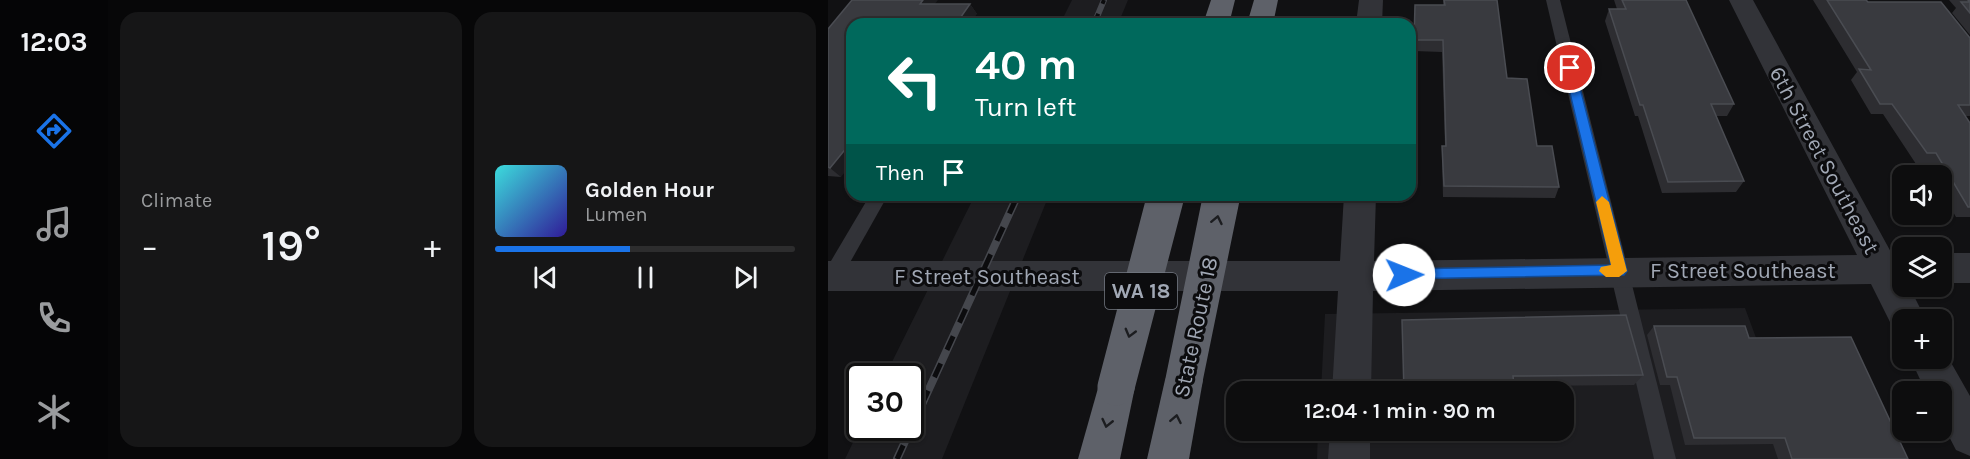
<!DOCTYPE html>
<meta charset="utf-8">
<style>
:root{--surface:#0d0d0e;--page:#161617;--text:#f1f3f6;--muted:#9a9c9e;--line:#2d2d2e;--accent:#1a73e8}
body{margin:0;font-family:Karla,sans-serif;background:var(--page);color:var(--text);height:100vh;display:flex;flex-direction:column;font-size:22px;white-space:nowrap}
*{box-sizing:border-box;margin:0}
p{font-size:20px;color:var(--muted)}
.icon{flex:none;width:33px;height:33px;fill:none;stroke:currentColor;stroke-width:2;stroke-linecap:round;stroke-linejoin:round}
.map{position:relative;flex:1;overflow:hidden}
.side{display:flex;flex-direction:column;gap:12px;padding:12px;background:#070708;width:720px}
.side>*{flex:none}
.top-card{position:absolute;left:18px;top:18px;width:570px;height:183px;border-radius:18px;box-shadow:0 2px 4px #0004,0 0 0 2px var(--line);background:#00695c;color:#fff;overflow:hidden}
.buttons{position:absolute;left:1064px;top:165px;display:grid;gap:12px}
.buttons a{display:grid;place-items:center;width:60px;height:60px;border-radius:12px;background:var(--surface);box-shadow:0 2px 4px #0004,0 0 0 2px var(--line);font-size:30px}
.speed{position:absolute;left:18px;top:363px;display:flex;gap:12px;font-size:30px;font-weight:700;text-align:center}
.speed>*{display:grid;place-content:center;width:78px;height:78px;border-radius:50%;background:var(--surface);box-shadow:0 2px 4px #0004,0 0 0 2px var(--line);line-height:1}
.speed .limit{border:3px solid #111;border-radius:9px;background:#fff;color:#111}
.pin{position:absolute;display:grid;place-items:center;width:51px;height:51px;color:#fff;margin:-26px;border:3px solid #fff;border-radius:50%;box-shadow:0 2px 6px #0007}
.me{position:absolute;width:66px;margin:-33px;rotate:89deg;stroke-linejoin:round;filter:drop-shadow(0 0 4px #0008)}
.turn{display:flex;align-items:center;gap:21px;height:126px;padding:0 30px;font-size:27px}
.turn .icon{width:78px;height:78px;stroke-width:2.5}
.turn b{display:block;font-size:42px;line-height:51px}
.then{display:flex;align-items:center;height:57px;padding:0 30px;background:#0003;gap:12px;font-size:22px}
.big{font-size:45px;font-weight:600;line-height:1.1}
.side .card{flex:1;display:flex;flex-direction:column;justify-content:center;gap:9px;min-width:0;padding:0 21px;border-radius:18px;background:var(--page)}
.song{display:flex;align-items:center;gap:18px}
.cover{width:72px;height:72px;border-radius:9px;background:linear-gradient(135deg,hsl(180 70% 55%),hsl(250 70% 35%))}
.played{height:6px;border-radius:3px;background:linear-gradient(90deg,var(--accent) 45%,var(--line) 45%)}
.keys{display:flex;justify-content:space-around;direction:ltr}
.heat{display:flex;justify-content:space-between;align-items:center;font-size:33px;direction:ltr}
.side .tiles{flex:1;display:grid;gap:12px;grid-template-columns:repeat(2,1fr)}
.trip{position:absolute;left:398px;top:381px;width:348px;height:60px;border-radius:18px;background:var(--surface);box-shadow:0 2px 4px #0004,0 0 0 2px var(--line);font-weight:600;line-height:60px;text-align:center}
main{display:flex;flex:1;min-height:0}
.tab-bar{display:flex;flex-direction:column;width:108px;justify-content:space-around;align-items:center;background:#050506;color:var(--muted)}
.tab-bar .icon{width:42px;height:42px}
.tab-bar .on{color:var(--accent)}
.tab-bar b{font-size:27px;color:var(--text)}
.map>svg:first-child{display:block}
.built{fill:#1d1d20}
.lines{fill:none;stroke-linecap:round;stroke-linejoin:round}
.service{fill:#323338;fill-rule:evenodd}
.minor{fill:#323338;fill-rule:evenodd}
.motorway{fill:#5e6169;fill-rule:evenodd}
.rail-far1-casing{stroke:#45474d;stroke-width:6}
.rail-casing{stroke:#45474d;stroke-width:8}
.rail-far1{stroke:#0c0c0e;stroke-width:4;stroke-dasharray:11;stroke-linecap:butt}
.rail{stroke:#0c0c0e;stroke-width:5;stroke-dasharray:15;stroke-linecap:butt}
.motorway-bridge-far1{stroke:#5e6169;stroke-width:28}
.motorway-bridge{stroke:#5e6169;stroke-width:37}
.wall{fill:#2d2d31}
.shaded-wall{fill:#1c1c1f}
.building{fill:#393a3f;stroke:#4a4c52;stroke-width:1.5}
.oneway{stroke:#1c1d20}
.route{fill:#1a73e8;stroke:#114b97;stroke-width:1.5}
.slow{fill:#f59e0b}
.labels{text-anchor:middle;stroke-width:6;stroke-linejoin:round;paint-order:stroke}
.shield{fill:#0c0c0e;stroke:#747983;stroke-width:1.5}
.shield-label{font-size:21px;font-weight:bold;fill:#a1a8b5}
.street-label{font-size:22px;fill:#a1a8b5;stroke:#0c0c0e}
</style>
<main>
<nav class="tab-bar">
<b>12:03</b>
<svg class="icon on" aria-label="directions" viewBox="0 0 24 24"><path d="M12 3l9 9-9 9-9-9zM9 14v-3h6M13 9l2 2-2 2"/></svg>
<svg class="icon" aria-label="music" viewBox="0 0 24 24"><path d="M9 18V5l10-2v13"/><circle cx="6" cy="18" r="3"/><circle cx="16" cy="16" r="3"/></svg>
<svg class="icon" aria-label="phone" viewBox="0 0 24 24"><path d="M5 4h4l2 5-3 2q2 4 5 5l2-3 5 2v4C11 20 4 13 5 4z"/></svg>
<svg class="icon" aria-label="climate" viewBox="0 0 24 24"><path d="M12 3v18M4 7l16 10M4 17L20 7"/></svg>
</nav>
<section class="side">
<div class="tiles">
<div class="card"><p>Climate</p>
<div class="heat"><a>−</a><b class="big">19°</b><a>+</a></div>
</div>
<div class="card">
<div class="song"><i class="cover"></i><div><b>Golden Hour</b><p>Lumen</p></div></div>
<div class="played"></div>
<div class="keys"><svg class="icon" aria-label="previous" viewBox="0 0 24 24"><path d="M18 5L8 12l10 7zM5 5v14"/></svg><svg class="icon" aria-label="pause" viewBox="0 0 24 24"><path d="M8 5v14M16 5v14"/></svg><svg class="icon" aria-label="next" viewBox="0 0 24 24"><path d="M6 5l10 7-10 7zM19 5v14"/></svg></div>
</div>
</div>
</section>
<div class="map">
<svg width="1142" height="459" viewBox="0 0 1142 459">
<rect width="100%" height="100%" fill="#111113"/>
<g class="built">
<polygon points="244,0 300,0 290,24 232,24"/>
<polygon points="147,195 221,195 114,459 17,459 32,428 82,428 82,376 57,376"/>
<polygon points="917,308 973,459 489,459 490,431 735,430 735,392 493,391 497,314"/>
</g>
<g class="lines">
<g class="service">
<polygon points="718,0 732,0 848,459 826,459"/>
<polygon points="42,195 60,195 11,282 0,283 0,266"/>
</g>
<g class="minor">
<polygon points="531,0 555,0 554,24 528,24"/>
<polygon points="901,0 925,0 1064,254 1074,254 1074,286 1081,286 1098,320 1074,320 1074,334 1067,332 1043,284 545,291 543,392 504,392 510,291 0,291 0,261 512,261 516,195 548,195 546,261 1029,255"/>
<rect x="1113" y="253" width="29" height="30"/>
<polygon points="1113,345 1142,396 1142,456 1128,450 1113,421 1113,392 1098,392 1082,358 1113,358"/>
<polygon points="502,430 542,430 542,459 500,459"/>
</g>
<g class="motorway">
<polygon points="383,0 407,0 401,24 375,24"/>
<polygon points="426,0 450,0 445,24 419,24"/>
<polygon points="356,362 370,367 375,380 361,459 319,459 337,380 342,367"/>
<polygon points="288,368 302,374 307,387 292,459 250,459 274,374"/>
</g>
<g class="rail-far1-casing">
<g id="rail-far1">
<polyline points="266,24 276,0"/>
<polyline points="188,200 190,195"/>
</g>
</g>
<g class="rail-casing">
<polyline id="rail" points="69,459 188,199"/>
</g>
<use href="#rail-far1" class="rail-far1"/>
<use href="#rail" class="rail"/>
<g class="motorway-bridge-far1">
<polyline points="337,200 338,195"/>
<polyline points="393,200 394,195"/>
</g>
<g class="motorway-bridge">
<polyline points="356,380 393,199"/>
<polyline points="288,387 337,199"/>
</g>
</g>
<g class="wall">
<polygon points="615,0 669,0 679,78 709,146 731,187 727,198 615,197 614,157 614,146 617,146 614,52 586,51 587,5 615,5"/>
<polygon points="786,0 858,0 906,104 899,116 888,116 916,181 908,192 834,193 810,116 807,116 777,21 781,9 789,9"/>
<polygon points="985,0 1038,0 1040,2 1142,38 1142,116 1137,116 1142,123 1142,217 1128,217 1113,191 1113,176 1104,176 1097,163 1088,164 1055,114 1043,114 1023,80 1029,72"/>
<polygon points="1121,0 1142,0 1142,35 1124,13 1128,8"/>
<polygon points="107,4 142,4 149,14 24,24 13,177 0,176 0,29"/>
<polygon points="826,326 921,338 1080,459 950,459 945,444 857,445 842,385 832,385 819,335"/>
<polygon points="574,331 815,375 806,385 686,386 687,392 576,392"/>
<polygon points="577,430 691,430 692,434 687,442 577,443"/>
</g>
<g class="shaded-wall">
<polygon points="95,0 110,0 99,14 92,4"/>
<polygon points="142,4 149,14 142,24 128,24"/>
<polygon points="24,141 24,163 13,177 2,168"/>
</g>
<g class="building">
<polygon points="24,0 95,0 92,4 142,4 128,24 24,24 24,141 2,168 0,167 0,29"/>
<polygon points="616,0 669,0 679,78 699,79 709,146 724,146 731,187 616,186 614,146 618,146 615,40 586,40 587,5 617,5"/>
<polygon points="794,0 858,0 906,104 883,104 916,181 840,182 815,105 812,105 781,9 798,9"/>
<polygon points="999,0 1038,0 1040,2 1113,2 1142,38 1142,105 1130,105 1142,123 1142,207 1140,207 1108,153 1099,153 1064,104 1052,104 1031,69 1043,70"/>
<polygon points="1140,0 1142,0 1142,13 1133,2 1142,2"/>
<polygon points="798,315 815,375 685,376 687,392 576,392 574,320"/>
<polygon points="826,326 917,326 921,338 1023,337 1080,459 964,459 957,438 866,438 849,377 839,377"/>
<polygon points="577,430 691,430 692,434 577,434"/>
</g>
<defs><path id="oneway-chevron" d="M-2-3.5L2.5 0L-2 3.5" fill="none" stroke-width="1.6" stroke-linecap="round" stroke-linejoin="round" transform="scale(1.5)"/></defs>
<g class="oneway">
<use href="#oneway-chevron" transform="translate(389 220) rotate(-78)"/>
<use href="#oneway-chevron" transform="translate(302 333) rotate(105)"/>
<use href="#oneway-chevron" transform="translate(348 419) rotate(-79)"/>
<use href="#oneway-chevron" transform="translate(279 423) rotate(103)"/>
</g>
<polygon class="route" points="742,64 747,68 799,271 796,275 570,279 568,275 576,269 783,265 736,68"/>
<polygon class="slow" points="774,196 781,202 799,271 791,277 778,277 771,271 773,267 783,265 768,202"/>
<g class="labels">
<rect class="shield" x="277" y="273" width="72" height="36" rx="4.5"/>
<g class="shield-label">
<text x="313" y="298">WA 18</text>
</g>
<g class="street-label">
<text transform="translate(997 160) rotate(62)" y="8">6th Street Southeast</text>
<text x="915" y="278">F Street Southeast</text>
<text x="159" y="284">F Street Southeast</text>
<text transform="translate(367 327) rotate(-78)" y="8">State Route 18</text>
</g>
</g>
</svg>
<div class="buttons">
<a><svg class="icon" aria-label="sound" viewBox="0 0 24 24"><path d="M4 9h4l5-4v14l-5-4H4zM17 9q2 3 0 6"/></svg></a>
<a><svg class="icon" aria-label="layers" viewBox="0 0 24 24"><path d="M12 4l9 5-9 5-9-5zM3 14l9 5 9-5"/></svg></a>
<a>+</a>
<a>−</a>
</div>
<div class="speed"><div class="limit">30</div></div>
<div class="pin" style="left:742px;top:68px;background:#d93025"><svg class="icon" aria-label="arrive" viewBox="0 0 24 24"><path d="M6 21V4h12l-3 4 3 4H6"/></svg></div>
<svg class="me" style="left:576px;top:275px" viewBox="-20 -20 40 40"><circle r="19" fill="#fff"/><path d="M0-13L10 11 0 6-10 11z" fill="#1a73e8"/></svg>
<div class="trip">12:04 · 1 min · 90 m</div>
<div class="top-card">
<div class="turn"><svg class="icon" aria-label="left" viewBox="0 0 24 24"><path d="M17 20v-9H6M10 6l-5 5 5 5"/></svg><div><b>40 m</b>Turn left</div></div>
<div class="then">Then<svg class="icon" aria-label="arrive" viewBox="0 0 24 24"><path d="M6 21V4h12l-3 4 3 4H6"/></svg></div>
</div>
</div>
</main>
